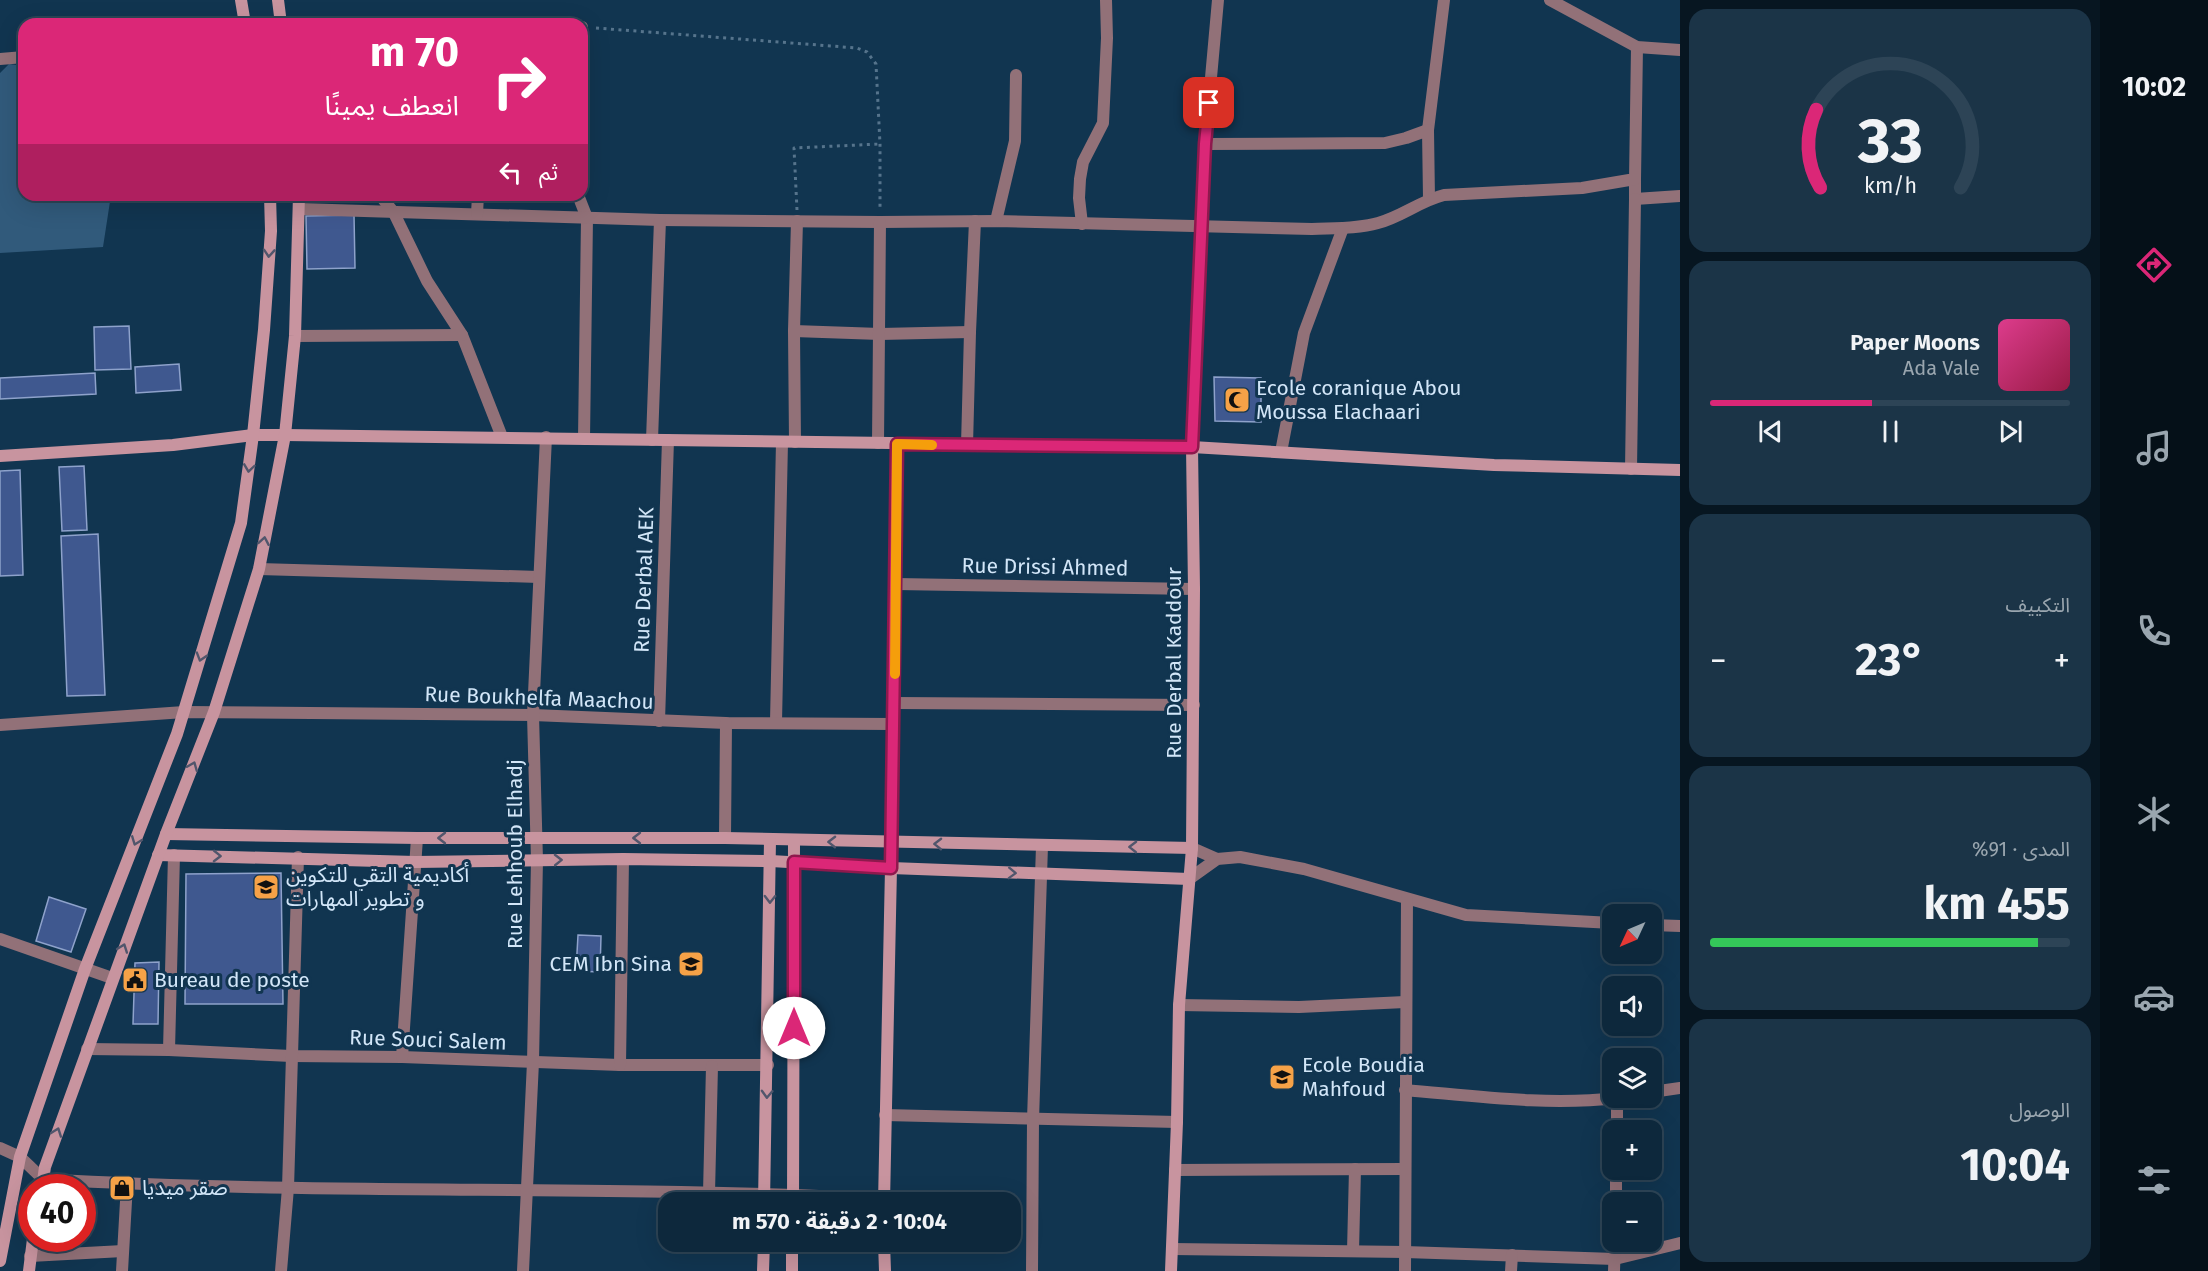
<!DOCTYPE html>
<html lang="ar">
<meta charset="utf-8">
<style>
:root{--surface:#0d283c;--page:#1b3447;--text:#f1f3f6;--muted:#9aa6af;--line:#2d4456;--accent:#db2777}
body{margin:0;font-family:"Fira Sans","Noto Sans Arabic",sans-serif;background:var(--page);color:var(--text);direction:rtl;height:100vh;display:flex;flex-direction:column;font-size:22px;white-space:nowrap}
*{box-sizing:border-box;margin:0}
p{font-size:20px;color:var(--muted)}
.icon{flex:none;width:33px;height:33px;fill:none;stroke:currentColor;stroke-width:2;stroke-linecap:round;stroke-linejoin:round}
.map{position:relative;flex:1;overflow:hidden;direction:ltr}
.drawer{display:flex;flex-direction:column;gap:9px;padding:9px;background:#071621;width:420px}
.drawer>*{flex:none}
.guide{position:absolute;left:18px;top:18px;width:570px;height:183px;border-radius:18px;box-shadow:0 6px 24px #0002,0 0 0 2px var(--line);direction:rtl;background:#db2777;color:#fff;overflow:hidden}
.needle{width:39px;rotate:226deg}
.fabs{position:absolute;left:1602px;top:904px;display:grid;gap:12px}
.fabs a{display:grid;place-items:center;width:60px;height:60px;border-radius:12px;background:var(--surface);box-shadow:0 6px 24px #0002,0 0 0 2px var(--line);font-size:30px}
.speed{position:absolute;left:18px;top:1174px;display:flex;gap:12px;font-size:30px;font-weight:700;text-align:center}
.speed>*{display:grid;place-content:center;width:78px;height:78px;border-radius:50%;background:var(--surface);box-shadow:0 6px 24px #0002,0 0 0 2px var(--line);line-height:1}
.speed .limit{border:9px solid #d22;background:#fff;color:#111}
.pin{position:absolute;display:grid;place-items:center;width:51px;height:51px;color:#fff;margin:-26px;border-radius:12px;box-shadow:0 3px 9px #0006}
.me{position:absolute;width:66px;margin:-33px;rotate:0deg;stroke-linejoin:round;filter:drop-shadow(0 0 4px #0008)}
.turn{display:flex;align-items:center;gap:21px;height:126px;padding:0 30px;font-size:27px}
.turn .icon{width:78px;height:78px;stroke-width:2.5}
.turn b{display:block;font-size:42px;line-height:51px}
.then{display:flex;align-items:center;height:57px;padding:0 30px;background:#0003;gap:12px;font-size:22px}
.big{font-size:45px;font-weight:700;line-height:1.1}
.drawer .widget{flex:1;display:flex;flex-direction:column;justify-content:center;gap:9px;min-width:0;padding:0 21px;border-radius:18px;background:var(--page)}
.drawer .dial{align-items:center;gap:0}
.dial svg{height:156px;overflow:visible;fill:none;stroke:var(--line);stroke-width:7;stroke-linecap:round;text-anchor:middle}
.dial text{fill:var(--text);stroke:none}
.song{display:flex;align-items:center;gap:18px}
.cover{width:72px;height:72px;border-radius:9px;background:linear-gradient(135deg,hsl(330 70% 55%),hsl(340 70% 35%))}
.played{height:6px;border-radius:3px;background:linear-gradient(90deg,var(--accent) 45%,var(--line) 45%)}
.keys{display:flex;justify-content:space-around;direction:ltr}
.heat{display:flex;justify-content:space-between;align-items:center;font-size:33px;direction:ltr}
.charge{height:9px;border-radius:4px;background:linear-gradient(90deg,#34c759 91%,var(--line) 0)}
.trip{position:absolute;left:658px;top:1192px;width:363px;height:60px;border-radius:18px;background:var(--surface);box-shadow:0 6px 24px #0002,0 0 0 2px var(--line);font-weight:700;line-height:60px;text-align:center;direction:rtl}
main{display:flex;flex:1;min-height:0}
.dock{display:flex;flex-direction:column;width:108px;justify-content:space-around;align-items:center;background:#051018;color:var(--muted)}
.dock .icon{width:42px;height:42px}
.dock .on{color:var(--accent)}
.dock b{font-size:27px;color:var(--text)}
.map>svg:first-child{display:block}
.green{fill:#315a7b}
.building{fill:#3f588f;stroke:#8ea2cb;stroke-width:1.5}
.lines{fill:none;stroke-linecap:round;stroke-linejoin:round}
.path{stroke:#56748c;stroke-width:3;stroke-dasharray:3 4.5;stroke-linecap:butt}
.street{stroke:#927178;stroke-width:12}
.secondary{stroke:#c8949f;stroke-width:12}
.oneway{stroke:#51566c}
.route-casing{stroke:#8e194d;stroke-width:15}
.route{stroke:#db2777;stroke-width:10}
.slow{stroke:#f59e0b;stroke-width:10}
.labels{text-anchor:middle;stroke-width:6;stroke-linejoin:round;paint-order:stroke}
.poi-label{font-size:21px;fill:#d2e6f8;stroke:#113550;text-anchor:start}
.street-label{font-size:21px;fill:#d2e6f8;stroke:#113550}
</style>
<main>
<nav class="dock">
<b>10:02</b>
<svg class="icon on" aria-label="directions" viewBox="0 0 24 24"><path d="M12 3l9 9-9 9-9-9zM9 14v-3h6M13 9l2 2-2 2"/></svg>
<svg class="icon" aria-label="music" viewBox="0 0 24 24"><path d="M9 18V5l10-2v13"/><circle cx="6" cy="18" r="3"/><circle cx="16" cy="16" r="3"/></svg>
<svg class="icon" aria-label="phone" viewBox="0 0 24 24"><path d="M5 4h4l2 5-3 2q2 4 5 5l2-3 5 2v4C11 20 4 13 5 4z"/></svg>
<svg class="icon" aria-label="climate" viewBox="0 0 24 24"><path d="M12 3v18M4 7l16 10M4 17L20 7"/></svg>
<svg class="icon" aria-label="car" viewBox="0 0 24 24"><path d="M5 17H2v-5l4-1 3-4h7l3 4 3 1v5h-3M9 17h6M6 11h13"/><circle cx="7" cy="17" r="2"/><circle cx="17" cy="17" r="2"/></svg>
<svg class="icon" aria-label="filters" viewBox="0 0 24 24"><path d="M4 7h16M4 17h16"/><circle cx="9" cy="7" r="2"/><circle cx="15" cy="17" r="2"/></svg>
</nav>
<section class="drawer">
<div class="widget dial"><svg viewBox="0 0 100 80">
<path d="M14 69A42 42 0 1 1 86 69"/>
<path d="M14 69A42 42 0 0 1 12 29" stroke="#db2777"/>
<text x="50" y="56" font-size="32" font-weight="700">33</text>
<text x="50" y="72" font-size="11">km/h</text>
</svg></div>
<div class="widget">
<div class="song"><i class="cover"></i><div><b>Paper Moons</b><p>Ada Vale</p></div></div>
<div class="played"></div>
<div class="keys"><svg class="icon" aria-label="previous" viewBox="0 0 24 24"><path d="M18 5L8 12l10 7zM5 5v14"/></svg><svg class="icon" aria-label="pause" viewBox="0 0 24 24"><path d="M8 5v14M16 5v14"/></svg><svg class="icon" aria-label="next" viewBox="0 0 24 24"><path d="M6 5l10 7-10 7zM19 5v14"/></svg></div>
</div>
<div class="widget"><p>التكييف</p>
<div class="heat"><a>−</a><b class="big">23°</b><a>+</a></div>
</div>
<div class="widget"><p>المدى · 91%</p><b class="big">455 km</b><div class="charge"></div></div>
<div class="widget"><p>الوصول</p><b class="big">10:04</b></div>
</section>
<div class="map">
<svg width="1680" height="1271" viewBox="0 0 1680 1271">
<rect width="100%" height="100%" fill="#113550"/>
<polygon class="green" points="9,64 24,66 24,195 111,195 103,247 0,253 0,73"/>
<g class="building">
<polygon points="354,215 355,268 307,269 306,216"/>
<polygon points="129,326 131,369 95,370 94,327"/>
<polygon points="179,364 181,390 136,393 135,367"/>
<polygon points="95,373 96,394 0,399 0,378"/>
<polygon points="1214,377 1261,378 1261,422 1215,421"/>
<polygon points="84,466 87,530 62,531 59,467"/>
<polygon points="20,470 23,575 0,576 0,471"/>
<polygon points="98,534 105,695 67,696 61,536"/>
<polygon points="281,873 283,1004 185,1004 186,874"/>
<polygon points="49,897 86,909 71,952 36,941"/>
<polygon points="578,935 601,936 600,972 576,971"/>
<polygon points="159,962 158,1024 133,1024 135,963"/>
</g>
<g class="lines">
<g class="path">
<polyline points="596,28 857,48 867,52 876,64 880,144 880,210"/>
<polyline points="797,210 794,148 880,144"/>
</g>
<g class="street">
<polyline points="1550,0 1637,47 1680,50"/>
<polyline points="582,27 582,28"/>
<polyline points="0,59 24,57"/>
<polyline points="1428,130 1444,0"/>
<polyline points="1205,144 1385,143 1406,138 1428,130 1429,199"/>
<polyline points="1635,179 1635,199 1680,196"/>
<polyline points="380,195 394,213 427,281 462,335 502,437"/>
<polyline points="578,195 587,218 584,439"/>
<path d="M299,209L660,220L880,222L996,221L1312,229C1334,228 1357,229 1378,223C1401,217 1420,201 1444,195L1582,188L1635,179L1637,47"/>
<polyline points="477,214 478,195"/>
<polyline points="996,221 1015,141 1016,75"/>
<polyline points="1082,224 1079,198 1080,179 1083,162 1103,123 1107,38 1106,0"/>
<polyline points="794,331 880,334 970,332"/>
<polyline points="295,336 462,335"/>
<polyline points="652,440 660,220"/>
<polyline points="795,442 794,331 797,221"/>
<polyline points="878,443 880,222"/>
<polyline points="967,445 970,332 975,221"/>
<polyline points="1192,447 1205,144 1218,0"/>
<polyline points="1281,452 1304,333 1343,228"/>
<polyline points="1631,469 1635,199"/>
<polyline points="259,569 539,577"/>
<polyline points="896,584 1194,589"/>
<polyline points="894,703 1194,705"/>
<polyline points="659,721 668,440"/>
<polyline points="776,722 782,442"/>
<polyline points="0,725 184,712 533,715 726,723 893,724"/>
<polyline points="725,838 726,723"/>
<polyline points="1192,848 1217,859"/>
<polyline points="891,868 897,444"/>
<polyline points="1189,879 1217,859 1240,857 1304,869 1466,915 1612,923"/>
<polyline points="1652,925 1680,926"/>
<polyline points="0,939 112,978"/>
<polyline points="1179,1005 1299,1007 1405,1002"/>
<polyline points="87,1049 169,1050 291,1056 402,1057 620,1065 768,1065"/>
<polyline points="169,1050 174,855"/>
<polyline points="402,1057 417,838"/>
<polyline points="620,1065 623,859"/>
<path d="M1405,1090C1476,1096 1546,1106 1617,1098"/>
<polyline points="1652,1092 1680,1088"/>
<polyline points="885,1115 1177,1122"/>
<polyline points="1617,1131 1617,1098"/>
<path d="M0,1148L20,1157L43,1179C323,1196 604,1184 884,1199"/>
<polyline points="1175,1170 1404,1169"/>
<polyline points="709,1193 712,1066"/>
<polyline points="1616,1203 1616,1170"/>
<polyline points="1172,1249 1405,1252 1615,1259 1680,1243"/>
<polyline points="1353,1251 1355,1169"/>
<polyline points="30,1256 123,1251"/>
<polyline points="122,1271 127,1184"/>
<polyline points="281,1271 288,1188 298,857"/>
<polyline points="523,1271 533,1062 537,860 533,715 546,437"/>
<polyline points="1032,1271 1033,1120 1042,846"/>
<polyline points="1405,1271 1407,899"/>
<polyline points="1511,1271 1512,1255"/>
<polyline points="1614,1271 1615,1242"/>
</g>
<g class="secondary">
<polyline points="241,0 245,24"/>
<polyline points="278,0 281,24"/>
<polyline points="0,456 173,445 253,435 285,435 1192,447 1494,465 1680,470"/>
<polyline points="166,834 417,838 725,838 1192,848"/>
<polyline points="158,855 415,862 623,859 771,861 891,868 1189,879"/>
<polyline points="42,1188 45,1167 166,834 214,712 259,569 285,435 295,336 299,195"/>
<polyline points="764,1203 770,840"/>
<polyline points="793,1203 794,841"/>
<polyline points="884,1203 891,868"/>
<polyline points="884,1242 885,1271"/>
<polyline points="0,1261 20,1157 85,969 177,734 241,523 253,435 264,330 271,231 270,195"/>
<polyline points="29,1271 33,1239"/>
<polyline points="763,1271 764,1242"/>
<polyline points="792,1271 792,1242"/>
<polyline points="1171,1271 1177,1122 1179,1005 1192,848 1194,589 1192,447"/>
</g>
</g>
<defs><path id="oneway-chevron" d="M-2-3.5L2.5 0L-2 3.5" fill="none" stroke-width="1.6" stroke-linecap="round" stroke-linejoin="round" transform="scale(1.5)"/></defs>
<g class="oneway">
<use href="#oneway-chevron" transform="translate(269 253) rotate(94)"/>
<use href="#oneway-chevron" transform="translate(249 468) rotate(98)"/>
<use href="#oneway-chevron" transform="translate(264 541) rotate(-80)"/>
<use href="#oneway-chevron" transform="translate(201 657) rotate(107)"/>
<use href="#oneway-chevron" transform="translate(193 766) rotate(-68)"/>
<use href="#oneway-chevron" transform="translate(442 838) rotate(180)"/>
<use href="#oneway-chevron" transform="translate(637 838) rotate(-180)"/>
<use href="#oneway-chevron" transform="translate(136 841) rotate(111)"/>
<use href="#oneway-chevron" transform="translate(832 842) rotate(-179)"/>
<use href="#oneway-chevron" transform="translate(938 844) rotate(-179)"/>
<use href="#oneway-chevron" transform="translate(1133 847) rotate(-179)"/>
<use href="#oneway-chevron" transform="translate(217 856) rotate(1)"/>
<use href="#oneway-chevron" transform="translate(558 860) rotate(-1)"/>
<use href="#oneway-chevron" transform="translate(1012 873) rotate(2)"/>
<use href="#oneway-chevron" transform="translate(770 899) rotate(91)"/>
<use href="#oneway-chevron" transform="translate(123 948) rotate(-70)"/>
<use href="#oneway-chevron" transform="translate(767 1094) rotate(92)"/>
<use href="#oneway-chevron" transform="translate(57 1132) rotate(-70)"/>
</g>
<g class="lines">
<g class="route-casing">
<polyline id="route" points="794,1028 794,862 891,868 897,444 1192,447 1205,144 1209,103"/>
</g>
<use href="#route" class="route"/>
<polyline class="slow" points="895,674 897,444 932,445"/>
</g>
<defs>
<g id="mosque-square" transform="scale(1.35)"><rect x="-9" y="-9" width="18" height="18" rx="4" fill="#f6a247" stroke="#113550"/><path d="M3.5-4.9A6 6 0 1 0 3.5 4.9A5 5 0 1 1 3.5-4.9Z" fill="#111"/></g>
<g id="school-square" transform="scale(1.35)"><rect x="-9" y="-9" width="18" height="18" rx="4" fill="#f6a247" stroke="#113550"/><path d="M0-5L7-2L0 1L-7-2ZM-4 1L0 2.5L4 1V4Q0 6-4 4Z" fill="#111"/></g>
<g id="civic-square" transform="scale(1.35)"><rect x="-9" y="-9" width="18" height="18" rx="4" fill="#f6a247" stroke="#113550"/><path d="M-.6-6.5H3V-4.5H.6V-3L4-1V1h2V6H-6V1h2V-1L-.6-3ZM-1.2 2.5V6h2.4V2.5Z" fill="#111"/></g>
<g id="shop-square" transform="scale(1.35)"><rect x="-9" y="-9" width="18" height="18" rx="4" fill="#f6a247" stroke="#113550"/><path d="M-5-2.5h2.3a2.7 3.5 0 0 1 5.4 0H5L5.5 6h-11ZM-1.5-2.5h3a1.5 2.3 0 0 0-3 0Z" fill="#111"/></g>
</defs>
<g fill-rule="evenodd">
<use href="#mosque-square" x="1237" y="400"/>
<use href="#school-square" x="266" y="887"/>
<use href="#school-square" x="691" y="964"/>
<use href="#civic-square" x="135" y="980"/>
<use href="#school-square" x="1282" y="1077"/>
<use href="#shop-square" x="122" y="1188"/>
</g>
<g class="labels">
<g class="poi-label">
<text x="1256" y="395">Ecole coranique Abou<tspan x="1256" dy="24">Moussa Elachaari</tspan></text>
<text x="286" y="882">أكاديمية التقي للتكوين<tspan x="286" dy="24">و تطوير المهارات</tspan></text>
<text x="672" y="971" text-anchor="end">CEM Ibn Sina</text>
<text x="154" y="987">Bureau de poste</text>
<text x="1302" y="1072">Ecole Boudia<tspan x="1302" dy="24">Mahfoud</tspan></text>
<text x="142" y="1195">صقر ميديا</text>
</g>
<g class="street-label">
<text transform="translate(1045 567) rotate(1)" y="7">Rue Drissi Ahmed</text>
<text transform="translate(644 580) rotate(-88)" y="7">Rue Derbal AEK</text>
<text transform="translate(1174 663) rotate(-90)" y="7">Rue Derbal Kaddour</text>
<text transform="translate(539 698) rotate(2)" y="7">Rue Boukhelfa Maachou</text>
<text transform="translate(515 854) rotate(-90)" y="7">Rue Lehhoub Elhadj</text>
<text transform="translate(428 1040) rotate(2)" y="7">Rue Souci Salem</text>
</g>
</g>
</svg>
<div class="fabs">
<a><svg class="needle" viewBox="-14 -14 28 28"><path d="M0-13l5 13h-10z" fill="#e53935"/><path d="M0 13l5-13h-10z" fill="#9aa6af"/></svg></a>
<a><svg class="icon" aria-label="sound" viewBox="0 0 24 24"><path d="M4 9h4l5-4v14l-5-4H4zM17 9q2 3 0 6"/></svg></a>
<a><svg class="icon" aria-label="layers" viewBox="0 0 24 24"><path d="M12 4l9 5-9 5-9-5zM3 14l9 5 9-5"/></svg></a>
<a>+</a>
<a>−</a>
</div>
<div class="speed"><div class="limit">40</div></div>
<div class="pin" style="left:1209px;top:103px;background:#d93025"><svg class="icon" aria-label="arrive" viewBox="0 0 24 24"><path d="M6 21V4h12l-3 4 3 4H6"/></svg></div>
<svg class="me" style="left:794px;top:1028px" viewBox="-20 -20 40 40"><circle r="19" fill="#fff"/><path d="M0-13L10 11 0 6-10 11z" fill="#db2777"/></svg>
<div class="trip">10:04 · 2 دقيقة · 570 m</div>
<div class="guide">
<div class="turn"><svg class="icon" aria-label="right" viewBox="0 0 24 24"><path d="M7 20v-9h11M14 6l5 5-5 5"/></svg><div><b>70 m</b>انعطف يمينًا</div></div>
<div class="then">ثم<svg class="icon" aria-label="left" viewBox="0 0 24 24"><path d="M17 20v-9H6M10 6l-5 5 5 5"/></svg></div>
</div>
</div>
</main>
